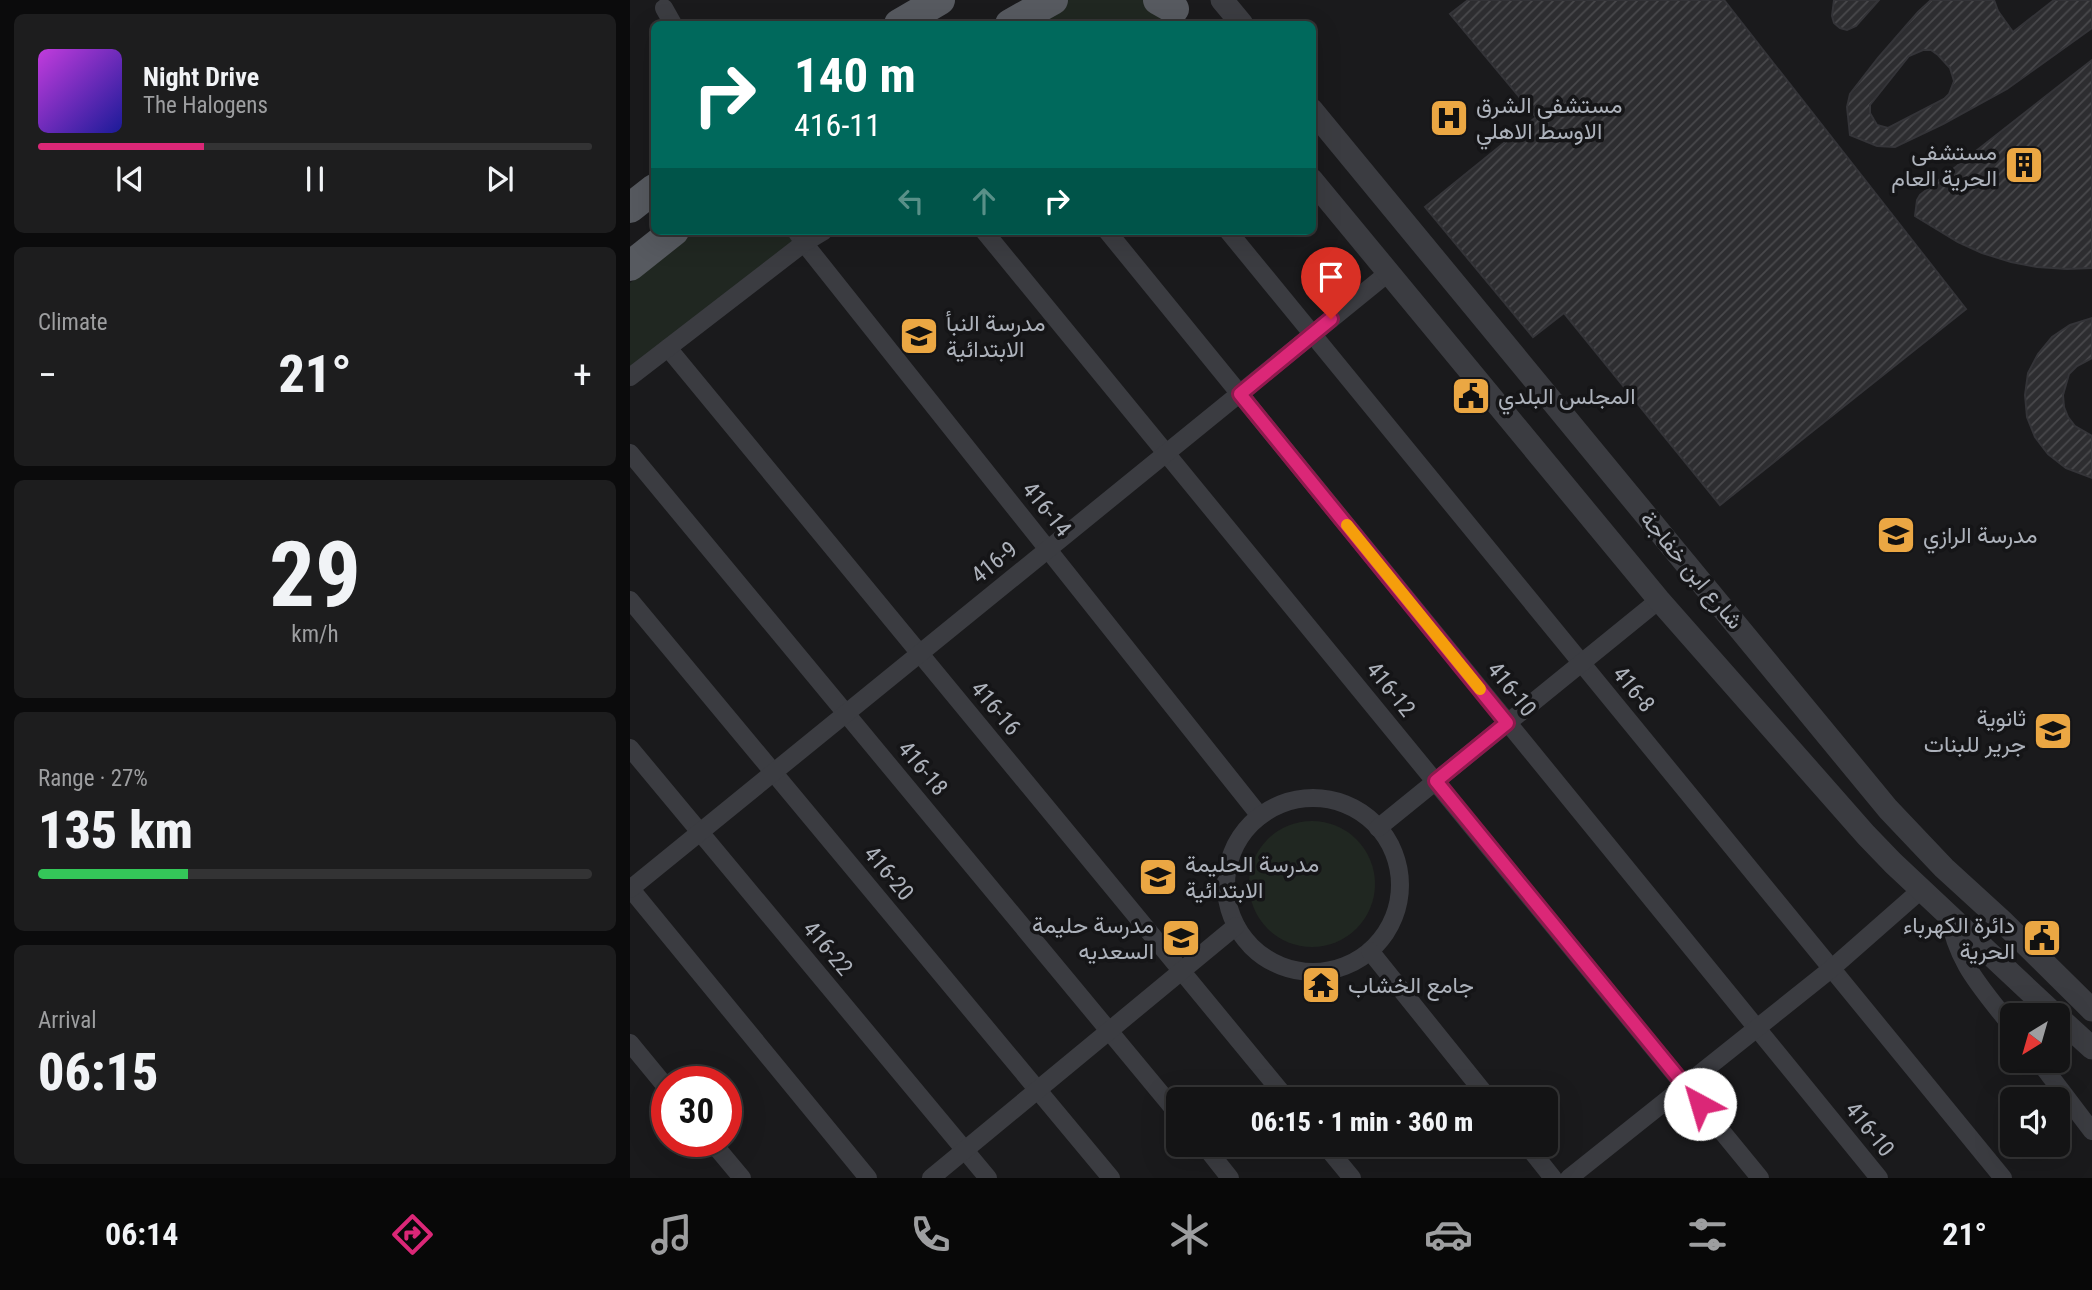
<!DOCTYPE html>
<meta charset="utf-8">
<style>
:root{--surface:#141415;--page:#1d1d1e;--text:#f1f3f6;--muted:#9d9ea0;--line:#333334;--accent:#db2777}
body{margin:0;font-family:"Roboto Condensed",Vazirmatn,sans-serif;background:var(--page);color:var(--text);height:100vh;display:flex;flex-direction:column;font-size:26px;white-space:nowrap}
*{box-sizing:border-box;margin:0}
p{font-size:23px;color:var(--muted)}
.icon{flex:none;width:38px;height:38px;fill:none;stroke:currentColor;stroke-width:2;stroke-linecap:round;stroke-linejoin:round}
.map{position:relative;flex:1;overflow:hidden}
.panel{display:flex;flex-direction:column;gap:14px;padding:14px;background:#0b0b0c;width:630px}
.panel>*{flex:none}
.banner{position:absolute;left:21px;top:21px;width:665px;height:214px;border-radius:10px;box-shadow:0 7px 28px #0002,0 0 0 2px var(--line);background:#00695c;color:#fff;overflow:hidden}
.needle{width:46px;rotate:217deg}
.controls{position:absolute;left:1370px;top:1003px;display:grid;gap:14px}
.controls a{display:grid;place-items:center;width:70px;height:70px;border-radius:10px;background:var(--surface);box-shadow:0 7px 28px #0002,0 0 0 2px var(--line);font-size:35px}
.speed{position:absolute;left:21px;top:1066px;display:flex;gap:14px;font-size:35px;font-weight:700;text-align:center}
.speed>*{display:grid;place-content:center;width:91px;height:91px;border-radius:50%;background:var(--surface);box-shadow:0 7px 28px #0002,0 0 0 2px var(--line);line-height:1}
.speed .limit{border:10px solid #d22;background:#fff;color:#111}
.pin{position:absolute;display:grid;place-items:center;width:60px;height:60px;color:#fff;margin:-72px -30px;border-radius:50% 50% 50% 0;rotate:-45deg;box-shadow:0 0 7px #0007}
.pin .icon{rotate:45deg}
.me{position:absolute;width:77px;margin:-38px;rotate:321deg;stroke-linejoin:round;filter:drop-shadow(0 0 5px #0008)}
.turn{display:flex;align-items:center;gap:24px;height:147px;padding:0 28px;font-size:32px}
.turn .icon{width:91px;height:91px;stroke-width:2.5}
.turn b{display:block;font-size:49px;line-height:60px}
.lanes{display:flex;align-items:center;height:66px;padding:0 28px;background:#0003;justify-content:center;gap:35px;direction:ltr}
.lanes .off{opacity:.35}
.big{font-size:52px;font-weight:800;line-height:1.1}
.panel .card{flex:1;display:flex;flex-direction:column;justify-content:center;gap:10px;min-width:0;padding:0 24px;border-radius:10px;background:var(--page)}
.panel .dial{align-items:center;gap:0}
.dial b{font-size:91px;line-height:1}
.song{display:flex;align-items:center;gap:21px}
.cover{width:84px;height:84px;border-radius:10px;background:linear-gradient(135deg,hsl(290 70% 55%),hsl(240 70% 35%))}
.played{height:7px;border-radius:4px;background:linear-gradient(90deg,var(--accent) 30%,var(--line) 30%)}
.keys{display:flex;justify-content:space-around;direction:ltr}
.heat{display:flex;justify-content:space-between;align-items:center;font-size:38px;direction:ltr}
.charge{height:10px;border-radius:5px;background:linear-gradient(90deg,#34c759 27%,var(--line) 0)}
.trip{position:absolute;left:536px;top:1087px;width:392px;height:70px;border-radius:10px;background:var(--surface);box-shadow:0 7px 28px #0002,0 0 0 2px var(--line);font-weight:800;line-height:70px;text-align:center}
.tab-bar{display:flex;height:112px;justify-content:space-around;align-items:center;background:#080808;color:var(--muted)}
.tab-bar .icon{width:49px;height:49px}
.tab-bar .on{color:var(--accent)}
.tab-bar b{font-size:32px;color:var(--text)}
main{display:flex;flex:1;min-height:0}
.map>svg:first-child{display:block}
.grass{fill:#202721}
.building{fill:url(#building-hatch);stroke:#343438;stroke-width:2;fill-rule:evenodd}
.lines{fill:none;stroke-linecap:round;stroke-linejoin:round}
.minor{stroke:#3b3c41;stroke-width:18}
.tertiary{stroke:#3b3c41;stroke-width:23}
.primary{stroke:#575a60;stroke-width:30}
.route-casing{stroke:#8e194d;stroke-width:18}
.route{stroke:#db2777;stroke-width:12}
.slow{stroke:#f59e0b;stroke-width:12}
.labels{text-anchor:middle;stroke-width:7;stroke-linejoin:round;paint-order:stroke}
.poi-label{font-size:23px;fill:#adb2bb;stroke:#151517;text-anchor:start}
.street-label{font-size:23px;fill:#adb2bb;stroke:#151517}
</style>
<main>
<section class="panel">
<div class="card">
<div class="song"><i class="cover"></i><div><b>Night Drive</b><p>The Halogens</p></div></div>
<div class="played"></div>
<div class="keys"><svg class="icon" aria-label="previous" viewBox="0 0 24 24"><path d="M18 5L8 12l10 7zM5 5v14"/></svg><svg class="icon" aria-label="pause" viewBox="0 0 24 24"><path d="M8 5v14M16 5v14"/></svg><svg class="icon" aria-label="next" viewBox="0 0 24 24"><path d="M6 5l10 7-10 7zM19 5v14"/></svg></div>
</div>
<div class="card"><p>Climate</p>
<div class="heat"><a>−</a><b class="big">21°</b><a>+</a></div>
</div>
<div class="card dial"><b>29</b><p>km/h</p></div>
<div class="card"><p>Range · 27%</p><b class="big">135 km</b><div class="charge"></div></div>
<div class="card"><p>Arrival</p><b class="big">06:15</b></div>
</section>
<div class="map">
<svg width="1462" height="1178" viewBox="0 0 1462 1178">
<defs>
<pattern id="building-hatch" width="6" height="6" patternUnits="userSpaceOnUse" patternTransform="scale(1.75)"><rect width="6" height="6" fill="#2d2d30"/><path d="M-1 1l2-2M0 6l6-6M5 7l2-2" fill="none" stroke="#49494c"/></pattern>
</defs>
<rect width="100%" height="100%" fill="#1a1a1c"/>
<g class="grass">
<polygon points="438,0 515,0 546,20 538,24 395,24"/>
<polygon points="65,231 180,231 0,371 0,283"/>
<circle cx="682" cy="884" r="63"/>
</g>
<g class="building">
<polygon points="838,0 1094,0 1336,309 1090,505 934,313 903,337 795,207 906,117 820,14"/>
<polygon points="1204,0 1249,0 1226,26 1217,30 1210,28 1204,23 1202,16"/>
<path d="M1301,0H1364L1368,11L1383,32L1424,0H1462V28L1377,89L1313,124L1265,147L1247,146L1220,135L1217,107L1220,94L1248,58L1288,12ZM1293,50H1301L1308,55L1320,68L1324,81L1319,94L1314,99L1258,128L1247,125L1240,113V105L1279,56Z"/>
<polygon points="1462,60 1462,268 1437,269 1407,267 1381,262 1352,253 1328,242 1285,216 1287,200 1290,195"/>
<polygon points="1462,318 1462,358 1447,366 1439,374 1433,395 1434,407 1438,417 1445,426 1462,436 1462,478 1436,468 1418,454 1405,437 1397,417 1395,395 1398,373 1408,354 1422,337 1440,325"/>
</g>
<g class="lines">
<g class="minor">
<polyline points="34,8 43,24"/>
<polyline points="166,231 174,243 630,816"/>
<polyline points="354,231 1130,1178"/>
<polyline points="477,231 1249,1178"/>
<polyline points="598,231 1373,1178"/>
<polyline points="38,348 657,1099"/>
<polyline points="0,377 174,243 194,231"/>
<polyline points="0,453 548,1114"/>
<polyline points="0,600 481,1178"/>
<polyline points="0,748 358,1178"/>
<circle cx="683" cy="885" r="87"/>
<polyline points="748,828 1029,600"/>
<polyline points="0,888 238,1178"/>
<polyline points="0,889 758,273"/>
<path d="M1319,914C1326,963 1353,989 1382,1027"/>
<polyline points="740,951 859,1099"/>
<polyline points="0,1043 37,1088"/>
<polyline points="1408,1060 1462,1131"/>
<polyline points="81,1141 112,1178"/>
<polyline points="573,1144 600,1178"/>
<polyline points="694,1144 722,1178"/>
<polyline points="896,1144 923,1178"/>
<polyline points="301,1178 606,926"/>
<polyline points="939,1178 1201,969 1292,889"/>
</g>
<g class="tertiary">
<polyline points="592,0 612,24"/>
<polyline points="682,110 1258,809 1314,868 1372,921 1462,1010"/>
<polyline points="682,180 1029,600 1236,835 1263,863 1425,1015"/>
<polyline points="1428,1017 1462,1048"/>
</g>
<g class="primary">
<polyline points="528,0 544,9"/>
<polyline points="269,24 310,0"/>
<polyline points="380,24 423,0"/>
<polyline points="0,208 24,189"/>
<polyline points="0,266 44,231"/>
</g>
</g>
<g class="lines">
<g class="route-casing">
<polyline id="route" points="701,319 610,394 877,723 806,781 1070,1104"/>
</g>
<use href="#route" class="route"/>
<polyline class="slow" points="717,525 850,689"/>
</g>
<defs>
<g id="hospital-square" transform="scale(2.0125)"><rect x="-9" y="-9" width="18" height="18" rx="4" fill="#eba743" stroke="#151517"/><path d="M-5-5h3v3.5h4V-5h3V5h-3V1.5h-4V5h-3Z" fill="#111"/></g>
<g id="building-square" transform="scale(2.0125)"><rect x="-9" y="-9" width="18" height="18" rx="4" fill="#eba743" stroke="#151517"/><path d="M-4-6H4V6H1V3H-1V6H-4ZM-2.5-4.3h1.7v1.8h-1.7ZM.8-4.3h1.7v1.8H.8ZM-2.5-1h1.7V.8h-1.7ZM.8-1h1.7V.8H.8Z" fill="#111"/></g>
<g id="school-square" transform="scale(2.0125)"><rect x="-9" y="-9" width="18" height="18" rx="4" fill="#eba743" stroke="#151517"/><path d="M0-5L7-2L0 1L-7-2ZM-4 1L0 2.5L4 1V4Q0 6-4 4Z" fill="#111"/></g>
<g id="civic-square" transform="scale(2.0125)"><rect x="-9" y="-9" width="18" height="18" rx="4" fill="#eba743" stroke="#151517"/><path d="M-.6-6.5H3V-4.5H.6V-3L4-1V1h2V6H-6V1h2V-1L-.6-3ZM-1.2 2.5V6h2.4V2.5Z" fill="#111"/></g>
<g id="temple-square" transform="scale(2.0125)"><rect x="-9" y="-9" width="18" height="18" rx="4" fill="#eba743" stroke="#151517"/><path d="M0-6L5-2H3V0L6.5 2.5H4V6H1.5V3h-3V6H-4V2.5H-6.5L-3 0V-2H-5Z" fill="#111"/></g>
</defs>
<g fill-rule="evenodd">
<use href="#hospital-square" x="819" y="118"/>
<use href="#building-square" x="1394" y="165"/>
<use href="#school-square" x="289" y="336"/>
<use href="#civic-square" x="841" y="396"/>
<use href="#school-square" x="1266" y="535"/>
<use href="#school-square" x="1423" y="731"/>
<use href="#school-square" x="528" y="877"/>
<use href="#school-square" x="551" y="938"/>
<use href="#civic-square" x="1412" y="938"/>
<use href="#temple-square" x="691" y="985"/>
</g>
<g class="labels">
<g class="poi-label">
<text x="846" y="113">مستشفى الشرق<tspan x="846" dy="26">الاوسط الاهلي</tspan></text>
<text x="1367" y="160" text-anchor="end">مستشفى<tspan x="1367" dy="26">الحرية العام</tspan></text>
<text x="316" y="331">مدرسة النبأ<tspan x="316" dy="26">الابتدائية</tspan></text>
<text x="868" y="404">المجلس البلدي</text>
<text x="1293" y="543">مدرسة الرازي</text>
<text x="1396" y="726" text-anchor="end">ثانوية<tspan x="1396" dy="26">جرير للبنات</tspan></text>
<text x="555" y="872">مدرسة الحليمة<tspan x="555" dy="26">الابتدائية</tspan></text>
<text x="524" y="933" text-anchor="end">مدرسة حليمة<tspan x="524" dy="26">السعديه</tspan></text>
<text x="1385" y="933" text-anchor="end">دائرة الكهرباء<tspan x="1385" dy="26">الحرية</tspan></text>
<text x="718" y="993">جامع الخشاب</text>
</g>
<g class="street-label">
<text transform="translate(417 509) rotate(51)" y="8">416-14</text>
<text transform="translate(364 562) rotate(-39)" y="8">416-9</text>
<text transform="translate(1062 570) rotate(50)" y="8">شارع ابن خفاجة</text>
<text transform="translate(761 689) rotate(51)" y="8">416-12</text>
<text transform="translate(882 689) rotate(51)" y="8">416-10</text>
<text transform="translate(1004 689) rotate(51)" y="8">416-8</text>
<text transform="translate(366 708) rotate(50)" y="8">416-16</text>
<text transform="translate(293 768) rotate(50)" y="8">416-18</text>
<text transform="translate(259 873) rotate(50)" y="8">416-20</text>
<text transform="translate(198 948) rotate(50)" y="8">416-22</text>
<text transform="translate(1240 1129) rotate(51)" y="8">416-10</text>
</g>
</g>
</svg>
<div class="controls">
<a><svg class="needle" viewBox="-14 -14 28 28"><path d="M0-13l5 13h-10z" fill="#e53935"/><path d="M0 13l5-13h-10z" fill="#9d9ea0"/></svg></a>
<a><svg class="icon" aria-label="sound" viewBox="0 0 24 24"><path d="M4 9h4l5-4v14l-5-4H4zM17 9q2 3 0 6"/></svg></a>
</div>
<div class="speed"><div class="limit">30</div></div>
<div class="pin" style="left:701px;top:319px;background:#d93025"><svg class="icon" aria-label="arrive" viewBox="0 0 24 24"><path d="M6 21V4h12l-3 4 3 4H6"/></svg></div>
<svg class="me" style="left:1070px;top:1104px" viewBox="-20 -20 40 40"><circle r="19" fill="#fff"/><path d="M0-13L10 11 0 6-10 11z" fill="#db2777"/></svg>
<div class="trip">06:15 · 1 min · 360 m</div>
<div class="banner">
<div class="turn"><svg class="icon" aria-label="right" viewBox="0 0 24 24"><path d="M7 20v-9h11M14 6l5 5-5 5"/></svg><div><b>140 m</b>416-11</div></div>
<div class="lanes"><svg class="icon off" aria-label="left" viewBox="0 0 24 24"><path d="M17 20v-9H6M10 6l-5 5 5 5"/></svg><svg class="icon off" aria-label="ahead" viewBox="0 0 24 24"><path d="M12 20V5M6 11l6-6 6 6"/></svg><svg class="icon" aria-label="right" viewBox="0 0 24 24"><path d="M7 20v-9h11M14 6l5 5-5 5"/></svg></div>
</div>
</div>
</main>
<nav class="tab-bar">
<b>06:14</b>
<svg class="icon on" aria-label="directions" viewBox="0 0 24 24"><path d="M12 3l9 9-9 9-9-9zM9 14v-3h6M13 9l2 2-2 2"/></svg>
<svg class="icon" aria-label="music" viewBox="0 0 24 24"><path d="M9 18V5l10-2v13"/><circle cx="6" cy="18" r="3"/><circle cx="16" cy="16" r="3"/></svg>
<svg class="icon" aria-label="phone" viewBox="0 0 24 24"><path d="M5 4h4l2 5-3 2q2 4 5 5l2-3 5 2v4C11 20 4 13 5 4z"/></svg>
<svg class="icon" aria-label="climate" viewBox="0 0 24 24"><path d="M12 3v18M4 7l16 10M4 17L20 7"/></svg>
<svg class="icon" aria-label="car" viewBox="0 0 24 24"><path d="M5 17H2v-5l4-1 3-4h7l3 4 3 1v5h-3M9 17h6M6 11h13"/><circle cx="7" cy="17" r="2"/><circle cx="17" cy="17" r="2"/></svg>
<svg class="icon" aria-label="filters" viewBox="0 0 24 24"><path d="M4 7h16M4 17h16"/><circle cx="9" cy="7" r="2"/><circle cx="15" cy="17" r="2"/></svg>
<b>21°</b>
</nav>
